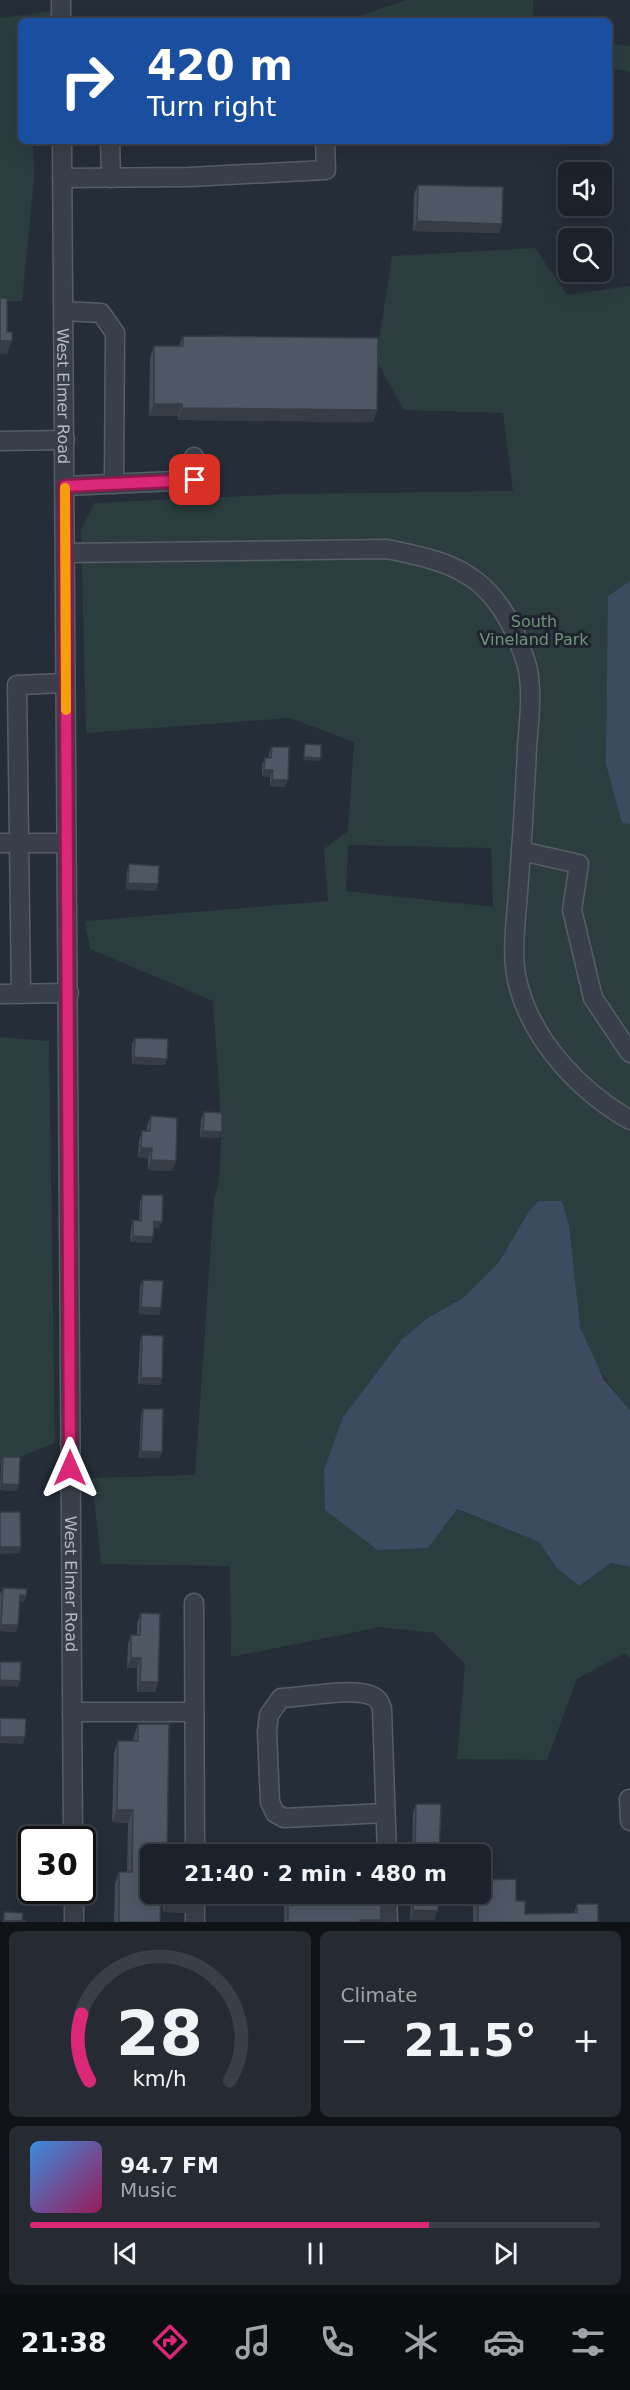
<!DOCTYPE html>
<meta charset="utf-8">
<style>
:root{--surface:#1c222b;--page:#252a33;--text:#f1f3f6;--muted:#a0a4a9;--line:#3a3f47;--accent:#db2777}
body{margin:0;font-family:"DejaVu Sans",sans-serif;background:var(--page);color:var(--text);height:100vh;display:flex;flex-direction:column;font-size:22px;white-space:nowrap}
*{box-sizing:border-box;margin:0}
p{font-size:20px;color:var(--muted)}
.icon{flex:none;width:33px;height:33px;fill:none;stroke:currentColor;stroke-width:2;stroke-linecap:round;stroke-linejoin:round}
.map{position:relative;height:1922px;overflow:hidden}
.drawer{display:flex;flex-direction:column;gap:9px;padding:9px;background:#0f1318;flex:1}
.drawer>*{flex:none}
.guide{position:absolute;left:18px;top:18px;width:594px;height:126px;border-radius:9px;box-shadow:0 6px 24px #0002,0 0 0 2px var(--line);background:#1a4fa0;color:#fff;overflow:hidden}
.controls{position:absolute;left:558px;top:162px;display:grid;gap:12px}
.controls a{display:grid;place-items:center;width:54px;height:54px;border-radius:9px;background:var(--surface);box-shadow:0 6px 24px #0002,0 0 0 2px var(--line);font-size:30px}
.speed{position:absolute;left:18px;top:1826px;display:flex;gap:12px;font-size:30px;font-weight:700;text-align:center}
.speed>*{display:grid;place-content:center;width:78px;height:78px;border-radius:50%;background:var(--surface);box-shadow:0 6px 24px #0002,0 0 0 2px var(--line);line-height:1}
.speed .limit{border:3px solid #111;border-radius:9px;background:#fff;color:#111}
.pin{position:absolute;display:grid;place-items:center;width:51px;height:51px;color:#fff;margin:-26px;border-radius:12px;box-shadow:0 3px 9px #0006}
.me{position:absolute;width:66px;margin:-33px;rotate:0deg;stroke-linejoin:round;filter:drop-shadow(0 0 4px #0008)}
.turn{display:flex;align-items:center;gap:21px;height:126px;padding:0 30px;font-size:27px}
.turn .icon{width:78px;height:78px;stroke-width:2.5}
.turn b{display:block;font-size:42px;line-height:51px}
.big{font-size:45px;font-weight:600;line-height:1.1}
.drawer .widget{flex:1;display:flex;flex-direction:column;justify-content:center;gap:9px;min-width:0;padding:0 21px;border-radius:9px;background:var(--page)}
.drawer .dial{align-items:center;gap:0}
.dial svg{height:156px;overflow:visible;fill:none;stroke:var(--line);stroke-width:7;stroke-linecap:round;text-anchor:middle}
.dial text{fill:var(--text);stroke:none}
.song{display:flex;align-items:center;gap:18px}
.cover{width:72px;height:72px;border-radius:9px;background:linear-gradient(135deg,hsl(210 70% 55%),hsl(330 70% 35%))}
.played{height:6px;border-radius:3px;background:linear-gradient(90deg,var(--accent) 70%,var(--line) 70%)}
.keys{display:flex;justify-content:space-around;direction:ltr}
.heat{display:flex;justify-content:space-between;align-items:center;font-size:33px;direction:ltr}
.drawer .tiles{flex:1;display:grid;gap:9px;grid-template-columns:1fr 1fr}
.widget:last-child{grid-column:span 2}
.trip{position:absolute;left:140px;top:1844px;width:351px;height:60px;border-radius:9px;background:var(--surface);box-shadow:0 6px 24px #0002,0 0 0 2px var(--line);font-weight:600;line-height:60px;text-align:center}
.menu{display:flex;height:96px;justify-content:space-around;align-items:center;background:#0b0e11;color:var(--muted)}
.menu .icon{width:42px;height:42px}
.menu .current{color:var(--accent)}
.menu b{font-size:27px;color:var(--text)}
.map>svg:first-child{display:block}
.green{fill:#2b3d3e;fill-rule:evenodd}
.water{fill:#3d4a60}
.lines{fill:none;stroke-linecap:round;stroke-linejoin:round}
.minor-casing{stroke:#575d67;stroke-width:21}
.minor{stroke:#393f4a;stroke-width:18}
.wall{fill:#434b56}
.shaded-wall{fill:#373d46}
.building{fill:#4e5764;stroke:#373d46;stroke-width:1.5}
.route-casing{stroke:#8e194d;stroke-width:15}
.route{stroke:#db2777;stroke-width:10}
.slow{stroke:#f59e0b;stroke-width:10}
.labels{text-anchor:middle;stroke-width:6;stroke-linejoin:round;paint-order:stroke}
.street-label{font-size:16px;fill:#b4bac5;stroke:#1e242e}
.park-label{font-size:16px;fill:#6e9379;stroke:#1e242e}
</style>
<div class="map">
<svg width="630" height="1922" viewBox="0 0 630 1922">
<rect width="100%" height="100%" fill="#252d39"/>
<g class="green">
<polygon points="406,0 533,0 534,21 344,21"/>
<polygon points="61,10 61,21 21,21 21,141 33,141 34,179 22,301 0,302 0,18"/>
<polygon points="609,43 630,46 630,72 609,68"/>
<path d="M535,248L567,295L630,286V1410C609,1386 588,1358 580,1326C570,1285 573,1242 562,1201H538L527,1214L499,1262L463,1298L429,1317L402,1339L343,1417L428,1548L456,1509L539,1542L556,1567L611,1563L630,1567V1658L625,1653L577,1679L547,1760L457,1759L465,1664L434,1633L381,1627L231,1657L230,1566L101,1564L92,1478L195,1475L214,1199C229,1165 215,1044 213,1001L90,949L85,921L328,901L324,849L348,831L354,742L290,718L86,733L81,530L94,503L289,494L513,491L503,413L404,410L376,360L392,256ZM348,845L491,848L493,907L346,891Z"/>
<polygon points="0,1037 49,1041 55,1443 0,1465"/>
</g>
<g class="water">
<polygon points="630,581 630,824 622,823 606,764 608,596"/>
<polygon points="538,1201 562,1201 569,1225 580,1327 604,1380 630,1410 630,1567 611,1563 579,1586 556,1567 539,1542 457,1509 428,1548 378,1550 325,1510 324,1470 343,1417 402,1339 429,1317 463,1298 499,1262 527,1214"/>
</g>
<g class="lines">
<g class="minor-casing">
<g id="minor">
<polyline points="61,0 61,21"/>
<path id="s1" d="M62,141L73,1839"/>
<polyline points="110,141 111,178"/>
<polyline points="62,178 189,177 326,170 325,141"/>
<polyline points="64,311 101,313 115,333 114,484"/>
<polyline points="0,441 65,440"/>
<polyline points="65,486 195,480 194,457"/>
<path d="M65,553L387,549C414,555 445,560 469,576C499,595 517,632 527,666C533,690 529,722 527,747C525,796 522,844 518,892C516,923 510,958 519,988C535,1044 581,1092 630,1120"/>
<polyline points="0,843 66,843"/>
<polyline points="521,851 579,864 572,910 593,998 630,1053"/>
<polyline points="0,994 69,993"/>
<polyline points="21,994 17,685 65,683"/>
<polyline points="194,1603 195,1854"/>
<polyline points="72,1712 194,1712"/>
<polyline points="629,1799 630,1821"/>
<path d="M385,1813L284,1818L275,1813L270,1802L267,1732L269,1715L281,1698C306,1697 348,1688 370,1695C378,1698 380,1702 382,1709L387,1854"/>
<polyline points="74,1890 74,1922"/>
<polyline points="195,1893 195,1922"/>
<polyline points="387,1893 388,1922"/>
</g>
</g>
<use href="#minor" class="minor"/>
</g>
<g class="wall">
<polygon points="418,185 502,224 499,233 413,231 414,194"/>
<polygon points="183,336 373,422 178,420 178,416 149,416 150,358 154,346 179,346"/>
<polygon points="272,747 285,787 270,786 270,777 262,776 262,765 265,758 269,758 269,753"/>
<polygon points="129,864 156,891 126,889 127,871"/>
<polygon points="135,1038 165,1065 132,1064 132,1044"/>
<polygon points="204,1112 219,1138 200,1137 201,1119"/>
<polygon points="151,1116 172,1171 148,1170 148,1158 138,1157 139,1140 142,1131 147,1131 147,1126"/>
<polygon points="142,1195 159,1228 153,1228 151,1243 130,1242 131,1227 133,1220 139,1221 140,1201"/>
<polygon points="143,1280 161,1308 159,1315 139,1314 140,1286"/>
<polygon points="142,1335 162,1378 160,1385 138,1384 140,1342"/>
<polygon points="143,1409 162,1452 159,1458 139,1458 141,1415"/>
<polygon points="3,1457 17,1491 0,1490 1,1463"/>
<polygon points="3,1588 24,1602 19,1602 18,1625 16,1632 0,1631 0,1594"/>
<polygon points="141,1613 158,1682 155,1692 137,1692 137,1668 127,1668 128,1644 131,1635 137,1635 137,1623"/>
<polygon points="138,1724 150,1893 191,1893 191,1900 186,1913 163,1912 163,1906 160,1906 160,1922 114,1922 115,1884 119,1872 127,1872 128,1823 112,1822 114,1753 118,1741 133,1741 134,1736"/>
<polygon points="416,1804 439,1854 412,1854 413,1813"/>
<polygon points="289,1843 382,1854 285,1854"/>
<polygon points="284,1893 381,1893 380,1922 284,1922"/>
<polygon points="411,1893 438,1893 434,1920 410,1920"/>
<polygon points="473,1893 480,1893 516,1901 525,1914 574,1913 577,1904 598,1922 473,1922"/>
</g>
<g class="shaded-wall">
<polygon points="158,141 270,141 270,142"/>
<polygon points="417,221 502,224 499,233 413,231"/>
<polygon points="0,341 12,341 7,354 0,354"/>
<polygon points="154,404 182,404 178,416 149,416"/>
<polygon points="182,408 377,410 373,422 178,420"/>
<polygon points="304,757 321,758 319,761 303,760"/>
<polygon points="264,770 273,770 270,777 262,776"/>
<polygon points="272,780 288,780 285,787 270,786"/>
<polygon points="128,883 158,884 156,891 126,889"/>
<polygon points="134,1057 167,1059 165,1065 132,1064"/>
<polygon points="203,1131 222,1132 219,1138 200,1137"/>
<polygon points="141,1148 152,1148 148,1158 138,1157"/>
<polygon points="151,1160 176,1161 172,1171 148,1170"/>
<polygon points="154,1221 162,1222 159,1228 151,1228"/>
<polygon points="133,1236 153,1237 151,1243 130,1242"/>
<polygon points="141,1307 161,1308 159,1315 139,1314"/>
<polygon points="141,1378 162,1378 160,1385 138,1384"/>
<polygon points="141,1451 162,1452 159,1458 139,1458"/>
<polygon points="2,1484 19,1485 17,1491 0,1490"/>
<polygon points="0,1547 21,1547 19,1553 0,1554"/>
<polygon points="20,1595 26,1596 24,1602 17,1602"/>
<polygon points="1,1625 18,1625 16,1632 0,1631"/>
<polygon points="131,1658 141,1658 137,1668 127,1668"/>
<polygon points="0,1680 20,1681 18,1687 0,1686"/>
<polygon points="140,1682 158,1682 155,1692 137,1692"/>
<polygon points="0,1737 25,1737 23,1744 0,1743"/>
<polygon points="117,1810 133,1810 128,1823 112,1822"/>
<polygon points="161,1893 168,1893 163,1906 156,1905"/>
<polygon points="168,1900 191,1900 186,1913 163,1912"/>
<polygon points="413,1910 438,1911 434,1920 410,1920"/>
<polygon points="360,1920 381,1920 380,1922 359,1922"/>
</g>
<g class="building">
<polygon points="418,185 503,187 502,224 417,221"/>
<polygon points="0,298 7,298 7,332 12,332 12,341 0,341"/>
<polygon points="183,336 378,338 377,410 182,408 182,404 154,404 154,346 183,346"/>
<polygon points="305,744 321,745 321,758 304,757"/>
<polygon points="272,747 289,747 288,780 272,780 273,770 264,770 265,758 271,758"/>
<polygon points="129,864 159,866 158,884 128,883"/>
<polygon points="135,1038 168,1039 167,1059 134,1057"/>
<polygon points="204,1112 222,1113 222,1132 203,1131"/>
<polygon points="151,1116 177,1118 176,1161 151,1160 152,1148 141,1148 142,1131 150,1131"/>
<polygon points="142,1195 163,1195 162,1222 154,1221 153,1237 133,1236 133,1220 141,1221"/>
<polygon points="143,1280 163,1281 161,1308 141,1307"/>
<polygon points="142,1335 163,1336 162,1378 141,1378"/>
<polygon points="143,1409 163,1409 162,1452 141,1451"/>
<polygon points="3,1457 20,1457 19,1485 2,1484"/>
<polygon points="0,1512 20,1512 21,1547 0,1547"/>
<polygon points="3,1588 27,1589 26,1596 20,1595 18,1625 1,1625"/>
<polygon points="141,1613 160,1614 158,1682 140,1682 141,1658 131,1658 131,1635 140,1635"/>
<polygon points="0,1662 21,1662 20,1681 0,1680"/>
<polygon points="0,1718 26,1719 25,1737 0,1737"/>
<polygon points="138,1724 169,1724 167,1854 150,1854 150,1893 191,1893 191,1900 168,1900 168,1893 161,1893 160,1922 119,1922 119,1872 132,1872 133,1810 117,1810 118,1741 138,1741"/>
<polygon points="416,1804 441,1804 439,1854 415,1854"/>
<polygon points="289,1843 382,1844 382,1854 289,1854"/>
<polygon points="516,1879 516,1901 525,1901 525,1914 577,1913 577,1904 598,1904 598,1922 478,1922 478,1893 480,1893 480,1880"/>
<polygon points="288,1893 381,1893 381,1920 360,1920 360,1922 288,1922"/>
<polygon points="414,1893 438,1893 438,1911 413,1910"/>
<polygon points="4,1912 23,1913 22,1921 6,1921 6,1922 4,1922"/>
<rect x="6" y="1921" width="19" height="1"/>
</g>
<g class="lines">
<g class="route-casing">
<polyline id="route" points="70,1468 65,486 195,480"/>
</g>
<use href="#route" class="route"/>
<polyline class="slow" points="65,488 66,710"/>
</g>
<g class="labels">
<g class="street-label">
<text dy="6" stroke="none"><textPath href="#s1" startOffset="255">West Elmer Road</textPath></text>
<text dy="6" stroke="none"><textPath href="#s1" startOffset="1443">West Elmer Road</textPath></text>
</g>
<g class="park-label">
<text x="534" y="627">South<tspan x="534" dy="18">Vineland Park</tspan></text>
</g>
</g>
</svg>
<div class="controls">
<a><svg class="icon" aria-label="sound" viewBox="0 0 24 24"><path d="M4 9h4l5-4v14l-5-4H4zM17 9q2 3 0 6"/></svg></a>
<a><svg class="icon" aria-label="search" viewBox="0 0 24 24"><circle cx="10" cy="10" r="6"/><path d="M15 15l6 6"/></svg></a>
</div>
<div class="speed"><div class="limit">30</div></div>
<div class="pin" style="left:195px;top:480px;background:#d93025"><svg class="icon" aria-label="arrive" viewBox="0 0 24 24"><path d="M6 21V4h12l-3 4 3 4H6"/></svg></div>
<svg class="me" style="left:70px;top:1468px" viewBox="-20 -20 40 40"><path d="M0-17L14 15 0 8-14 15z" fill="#db2777" stroke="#fff" stroke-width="4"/></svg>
<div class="trip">21:40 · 2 min · 480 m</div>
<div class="guide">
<div class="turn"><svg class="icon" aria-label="right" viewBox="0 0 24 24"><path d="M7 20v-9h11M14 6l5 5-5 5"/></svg><div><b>420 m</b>Turn right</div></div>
</div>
</div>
<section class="drawer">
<div class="tiles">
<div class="widget dial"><svg viewBox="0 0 100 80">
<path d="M14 69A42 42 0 1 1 86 69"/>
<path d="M14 69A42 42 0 0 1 10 35" stroke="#db2777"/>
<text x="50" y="56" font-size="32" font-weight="700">28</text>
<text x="50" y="72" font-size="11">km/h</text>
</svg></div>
<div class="widget"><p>Climate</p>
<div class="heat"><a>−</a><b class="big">21.5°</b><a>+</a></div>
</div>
<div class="widget">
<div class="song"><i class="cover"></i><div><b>94.7 FM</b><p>Music</p></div></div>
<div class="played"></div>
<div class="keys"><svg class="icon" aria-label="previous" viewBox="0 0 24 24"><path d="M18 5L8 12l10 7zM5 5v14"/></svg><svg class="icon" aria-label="pause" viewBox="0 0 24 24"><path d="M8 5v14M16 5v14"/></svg><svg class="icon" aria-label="next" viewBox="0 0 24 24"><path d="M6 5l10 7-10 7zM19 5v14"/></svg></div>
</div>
</div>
</section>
<nav class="menu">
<b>21:38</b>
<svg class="icon current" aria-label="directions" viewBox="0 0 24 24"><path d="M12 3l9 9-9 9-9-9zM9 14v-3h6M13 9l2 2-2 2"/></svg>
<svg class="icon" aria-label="music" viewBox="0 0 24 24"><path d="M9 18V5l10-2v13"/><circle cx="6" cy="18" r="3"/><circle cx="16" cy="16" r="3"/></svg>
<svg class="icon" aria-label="phone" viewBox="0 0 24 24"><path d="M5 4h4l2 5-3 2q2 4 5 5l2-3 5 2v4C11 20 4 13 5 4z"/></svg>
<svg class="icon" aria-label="climate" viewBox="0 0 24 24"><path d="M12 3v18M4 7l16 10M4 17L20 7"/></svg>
<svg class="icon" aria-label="car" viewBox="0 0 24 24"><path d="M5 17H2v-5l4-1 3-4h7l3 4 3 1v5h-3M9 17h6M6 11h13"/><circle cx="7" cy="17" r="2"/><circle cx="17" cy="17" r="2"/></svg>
<svg class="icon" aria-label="filters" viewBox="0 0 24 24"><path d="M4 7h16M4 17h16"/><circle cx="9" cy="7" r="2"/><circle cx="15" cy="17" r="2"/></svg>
</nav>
